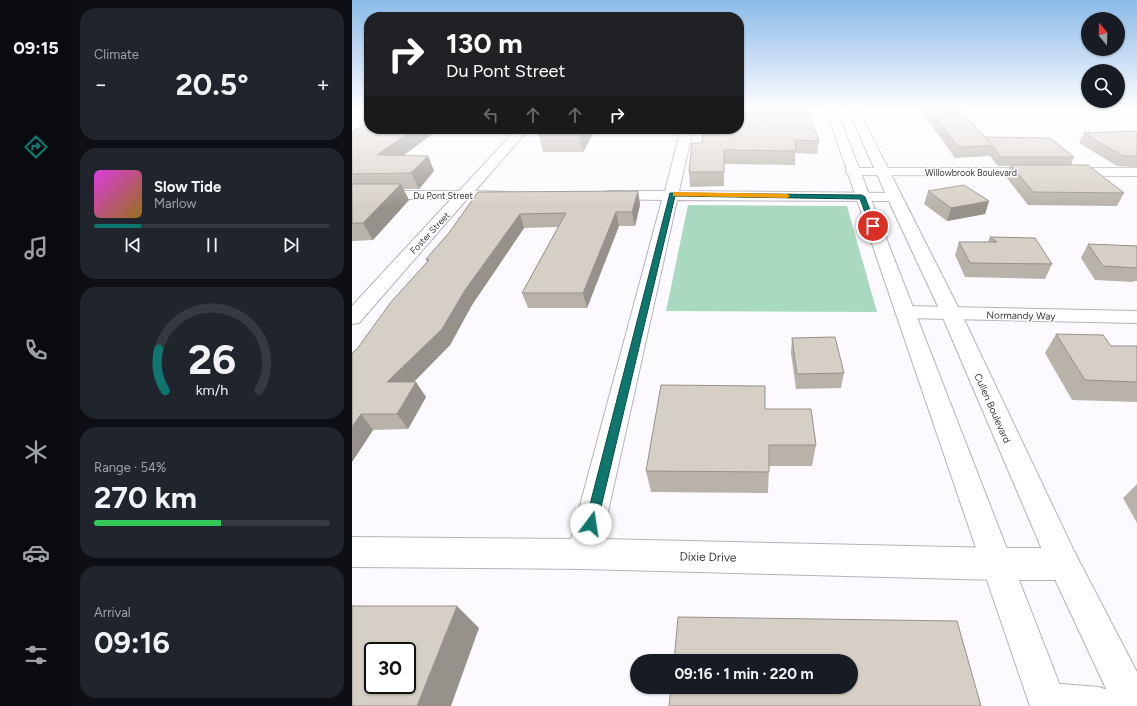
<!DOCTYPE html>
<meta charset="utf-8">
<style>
:root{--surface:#171b24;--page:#20242c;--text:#f1f3f6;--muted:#9ea1a6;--line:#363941;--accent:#0f766e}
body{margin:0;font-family:Figtree,sans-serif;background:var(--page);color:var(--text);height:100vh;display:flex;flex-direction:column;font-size:15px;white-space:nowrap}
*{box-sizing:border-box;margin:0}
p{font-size:13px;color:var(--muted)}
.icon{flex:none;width:22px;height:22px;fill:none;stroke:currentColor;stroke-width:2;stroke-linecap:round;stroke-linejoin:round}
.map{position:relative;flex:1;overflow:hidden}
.details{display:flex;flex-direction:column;gap:8px;padding:8px;background:#0d0f14;width:280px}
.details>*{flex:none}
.guide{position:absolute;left:12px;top:12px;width:380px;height:122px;border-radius:16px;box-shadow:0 1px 3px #0004;background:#202124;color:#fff;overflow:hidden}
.needle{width:26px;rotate:341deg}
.tools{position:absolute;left:729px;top:12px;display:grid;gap:8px}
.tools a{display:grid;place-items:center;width:44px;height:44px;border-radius:50%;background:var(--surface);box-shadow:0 1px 3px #0004;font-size:20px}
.speed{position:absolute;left:12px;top:642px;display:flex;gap:8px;font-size:20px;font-weight:700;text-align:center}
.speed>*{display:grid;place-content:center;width:52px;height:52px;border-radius:50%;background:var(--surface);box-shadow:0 1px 3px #0004;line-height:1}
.speed .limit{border:2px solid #111;border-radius:6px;background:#fff;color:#111}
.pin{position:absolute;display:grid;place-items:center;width:34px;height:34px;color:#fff;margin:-17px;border:2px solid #fff;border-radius:50%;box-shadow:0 1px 4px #0007}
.me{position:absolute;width:44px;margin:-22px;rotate:14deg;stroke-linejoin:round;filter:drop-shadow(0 0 3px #0008)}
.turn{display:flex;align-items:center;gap:14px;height:84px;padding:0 16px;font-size:18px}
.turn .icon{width:52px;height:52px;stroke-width:2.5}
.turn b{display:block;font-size:28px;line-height:34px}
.lanes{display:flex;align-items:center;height:38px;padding:0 16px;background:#0003;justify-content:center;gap:20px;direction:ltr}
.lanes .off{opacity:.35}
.big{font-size:30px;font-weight:700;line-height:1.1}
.details .card{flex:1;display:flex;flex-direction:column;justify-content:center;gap:6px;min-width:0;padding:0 14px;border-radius:16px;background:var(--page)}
.details .dial{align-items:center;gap:0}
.dial svg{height:104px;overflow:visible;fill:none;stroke:var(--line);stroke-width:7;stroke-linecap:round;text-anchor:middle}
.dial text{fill:var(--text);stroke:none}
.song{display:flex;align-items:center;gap:12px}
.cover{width:48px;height:48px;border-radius:6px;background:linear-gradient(135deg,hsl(300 70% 55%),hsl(40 70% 35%))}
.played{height:4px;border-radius:2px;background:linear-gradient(90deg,var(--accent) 20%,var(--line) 20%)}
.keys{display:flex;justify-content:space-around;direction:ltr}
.heat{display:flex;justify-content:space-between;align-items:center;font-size:22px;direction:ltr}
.charge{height:6px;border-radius:3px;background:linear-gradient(90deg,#34c759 54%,var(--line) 0)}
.trip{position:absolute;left:278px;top:654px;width:228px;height:40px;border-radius:20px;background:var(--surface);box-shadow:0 1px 3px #0004;font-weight:700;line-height:40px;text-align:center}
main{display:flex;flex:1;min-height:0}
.tabs{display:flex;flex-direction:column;width:72px;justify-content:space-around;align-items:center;background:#090b0e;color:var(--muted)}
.tabs .icon{width:28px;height:28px}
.tabs .on{color:var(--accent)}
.tabs b{font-size:18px;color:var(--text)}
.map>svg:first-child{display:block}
.green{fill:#a9dac0}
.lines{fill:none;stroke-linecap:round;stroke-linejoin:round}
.minor-casing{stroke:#b7b1bb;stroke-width:2}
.major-casing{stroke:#b7b1bb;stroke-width:2}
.minor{fill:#fff;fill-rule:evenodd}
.major{fill:#fff;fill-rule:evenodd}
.wall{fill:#b8b2a9}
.shaded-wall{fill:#96918a}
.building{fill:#d6cfc5;stroke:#96918a;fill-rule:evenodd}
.route{fill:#0f766e;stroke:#0a4d48}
.slow{fill:#f59e0b}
.labels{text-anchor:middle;stroke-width:3;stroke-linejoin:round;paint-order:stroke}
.far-street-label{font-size:9px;fill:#3c393d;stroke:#fff}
.street-label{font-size:10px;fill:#3c393d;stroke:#fff}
.near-street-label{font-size:12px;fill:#3c393d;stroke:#fff}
</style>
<main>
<nav class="tabs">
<b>09:15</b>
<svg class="icon on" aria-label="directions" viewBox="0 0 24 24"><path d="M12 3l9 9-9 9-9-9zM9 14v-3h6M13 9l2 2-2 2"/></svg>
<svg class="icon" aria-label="music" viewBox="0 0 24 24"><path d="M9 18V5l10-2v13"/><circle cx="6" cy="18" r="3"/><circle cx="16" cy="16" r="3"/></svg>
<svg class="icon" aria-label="phone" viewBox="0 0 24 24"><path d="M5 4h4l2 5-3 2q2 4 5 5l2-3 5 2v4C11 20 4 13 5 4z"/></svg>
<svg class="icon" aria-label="climate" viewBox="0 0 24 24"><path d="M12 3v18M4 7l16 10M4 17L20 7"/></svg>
<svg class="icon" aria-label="car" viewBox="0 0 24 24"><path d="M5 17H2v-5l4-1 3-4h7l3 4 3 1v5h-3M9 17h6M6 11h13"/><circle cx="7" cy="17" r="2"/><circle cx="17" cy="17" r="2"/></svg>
<svg class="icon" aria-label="filters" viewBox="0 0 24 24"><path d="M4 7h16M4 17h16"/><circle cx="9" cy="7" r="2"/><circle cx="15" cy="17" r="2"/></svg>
</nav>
<section class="details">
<div class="card"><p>Climate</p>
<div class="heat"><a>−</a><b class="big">20.5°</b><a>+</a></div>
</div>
<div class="card">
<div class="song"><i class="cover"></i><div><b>Slow Tide</b><p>Marlow</p></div></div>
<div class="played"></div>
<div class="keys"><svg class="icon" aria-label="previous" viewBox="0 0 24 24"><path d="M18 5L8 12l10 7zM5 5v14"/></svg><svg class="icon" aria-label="pause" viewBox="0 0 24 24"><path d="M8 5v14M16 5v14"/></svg><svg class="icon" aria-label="next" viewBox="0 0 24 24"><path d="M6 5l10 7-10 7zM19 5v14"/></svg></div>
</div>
<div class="card dial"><svg viewBox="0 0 100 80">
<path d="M14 69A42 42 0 1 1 86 69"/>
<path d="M14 69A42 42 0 0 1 9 37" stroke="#0f766e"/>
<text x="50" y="56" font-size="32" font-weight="700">26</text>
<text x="50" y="72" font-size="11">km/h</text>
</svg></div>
<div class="card"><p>Range · 54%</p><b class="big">270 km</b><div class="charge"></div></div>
<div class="card"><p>Arrival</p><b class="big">09:16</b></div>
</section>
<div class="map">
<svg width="785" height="706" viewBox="0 0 785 706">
<rect width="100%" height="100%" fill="#fcfafe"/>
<polygon class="green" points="336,205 495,206 525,312 314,311"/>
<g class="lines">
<g class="minor-casing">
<g id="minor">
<polygon points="165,129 177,129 123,191 158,192 160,195 158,198 115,199 7,323 0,324 0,306 99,199 0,199 0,191 107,191"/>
<polygon points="329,129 341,129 327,191 542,193 547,194 549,197 547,200 542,201 325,200 250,539 646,548 712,548 723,553 728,564 723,575 712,580 646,580 231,569 0,567 0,537 219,539 310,200 257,199 252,198 250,195 252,192 257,191 313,191"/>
<polygon points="501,168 785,168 785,176 496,175 494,172 496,169"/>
<polygon points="553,306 785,311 785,323 553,318 546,316 543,312 546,308"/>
<polygon points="696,683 747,687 761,692 766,706 679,706 677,702 682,688"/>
</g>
</g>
<g class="major-casing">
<g id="major">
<polygon points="474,109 484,109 716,706 678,706"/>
<polygon points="496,109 506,109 609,313 723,553 785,672 785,706 762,706 701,575 589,313 535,197"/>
</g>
</g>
<use href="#minor" class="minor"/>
<use href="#major" class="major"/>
</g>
<g class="wall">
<polygon points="568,109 607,109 633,137 722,157 719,165 772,193 765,206 676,205 654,177 658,166 646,166 638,156 603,158"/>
<polygon points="17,129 87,129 52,155 76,156 82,171 67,189 51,189 57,200 21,240 0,241 0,132"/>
<polygon points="192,129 270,129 270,130 243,130 231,152 191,152 187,135"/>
<polygon points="351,129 467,141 465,154 443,153 443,165 372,164 372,186 338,187 337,172 350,143"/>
<polygon points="785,131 785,167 765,166 727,143 732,133"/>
<polygon points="286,191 288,205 283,226 267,226 235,308 176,308 170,293 206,227 172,228 120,305 98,345 62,382 74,397 56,429 21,430 0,462 5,349 75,262 74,259 97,233 126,192"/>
<polygon points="576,191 637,201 633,214 595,221 572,204"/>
<polygon points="638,237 700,264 693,279 613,277 603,255 607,242 636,242"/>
<polygon points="736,244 785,246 785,281 782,281 781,282 743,280 729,258"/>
<polygon points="704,334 759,346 785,346 785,402 720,400 693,353"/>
<polygon points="440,338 492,373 489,388 444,389 439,353"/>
<polygon points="413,409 464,445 460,466 417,466 416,493 299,492 294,471"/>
<polygon points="785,484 785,523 771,498"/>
</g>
<g class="shaded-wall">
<polygon points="62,129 87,129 32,170 25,155"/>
<polygon points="231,129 243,129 243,130 231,152 227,135"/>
<polygon points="76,156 82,171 67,189 59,173"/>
<polygon points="49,184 57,200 21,240 11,223"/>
<polygon points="286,191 288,205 283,226 280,212"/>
<polygon points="637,201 633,214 595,221 599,208"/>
<polygon points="264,212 267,226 235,308 231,293"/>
<polygon points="168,214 172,228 120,305 98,345 46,398 35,382 113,290"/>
<polygon points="64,382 74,397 56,429 45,414"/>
<polygon points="9,414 21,430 0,462 0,427"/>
<polygon points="105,606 127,628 99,706 65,706"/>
</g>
<g class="building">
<polygon points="387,109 455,109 467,141 443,140 444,151 372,150 372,172 337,172 340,143 350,143 351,129 387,129"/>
<polygon points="577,109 607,109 641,146 606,147"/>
<polygon points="17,122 17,129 62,129 25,155 76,156 59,173 0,174 0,132"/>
<polygon points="192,129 231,129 227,135 187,135"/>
<polygon points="785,131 785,156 771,156 732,133"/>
<polygon points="633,137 698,138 722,157 649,157 641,146"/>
<polygon points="659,165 736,165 772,193 681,192"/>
<polygon points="0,184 49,184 11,223 0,223"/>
<polygon points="612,185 637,201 599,208 576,191"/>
<polygon points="286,191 280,212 264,212 231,293 170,293 214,213 168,214 113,290 90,329 35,382 64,382 45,414 9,414 0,427 0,353 5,349 39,302 77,260 74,259 97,233 126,192"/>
<polygon points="638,237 683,238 700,264 618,263 607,242 645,242"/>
<polygon points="736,244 785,246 785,268 751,266"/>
<polygon points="704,334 751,335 759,346 785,346 785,382 733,380"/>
<polygon points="483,337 492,373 445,374 440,338"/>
<polygon points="309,385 413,386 413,409 459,409 464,445 417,445 417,472 294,471"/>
<path d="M0,606H105L65,706H0ZM21,651H55V685H21Z"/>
<polygon points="326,617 605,621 629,706 317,706 319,687 499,687 499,661 322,661"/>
</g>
<linearGradient id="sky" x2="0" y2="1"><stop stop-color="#8abae8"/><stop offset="0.52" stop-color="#fefdff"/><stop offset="1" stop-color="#fefdff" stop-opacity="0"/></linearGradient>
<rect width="785" height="208" fill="url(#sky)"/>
<polygon class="route" points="318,193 510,195 513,197 524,226 521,228 518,226 508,199 323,196 245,524 243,528 239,530 234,528 233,524"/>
<polygon class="slow" points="323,192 435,194 438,196 435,198 321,196 321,193"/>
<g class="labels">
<g class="far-street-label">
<text x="619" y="176">Willowbrook Boulevard</text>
<text x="91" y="199">Du Pont Street</text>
<text transform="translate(78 233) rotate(-47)" y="3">Foster Street</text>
</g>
<g class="street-label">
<text transform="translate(669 315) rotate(1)" y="4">Normandy Way</text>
<text transform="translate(641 408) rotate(66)" y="4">Cullen Boulevard</text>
</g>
<g class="near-street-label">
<text transform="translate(356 557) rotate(1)" y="4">Dixie Drive</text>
</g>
</g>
</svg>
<div class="tools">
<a><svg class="needle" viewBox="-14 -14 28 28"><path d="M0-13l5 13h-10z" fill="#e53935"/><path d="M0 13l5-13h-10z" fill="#9ea1a6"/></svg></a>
<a><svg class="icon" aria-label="search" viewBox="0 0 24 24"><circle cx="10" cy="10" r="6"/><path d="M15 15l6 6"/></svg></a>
</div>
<div class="speed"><div class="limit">30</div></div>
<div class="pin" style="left:521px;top:226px;background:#d93025"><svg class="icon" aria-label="arrive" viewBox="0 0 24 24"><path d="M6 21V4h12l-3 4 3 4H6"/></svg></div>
<svg class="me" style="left:239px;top:524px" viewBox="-20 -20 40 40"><circle r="19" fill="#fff"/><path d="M0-13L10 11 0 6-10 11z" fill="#0f766e"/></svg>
<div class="trip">09:16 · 1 min · 220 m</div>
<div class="guide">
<div class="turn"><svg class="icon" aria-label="right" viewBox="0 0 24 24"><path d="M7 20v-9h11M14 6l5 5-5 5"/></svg><div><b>130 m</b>Du Pont Street</div></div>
<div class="lanes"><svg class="icon off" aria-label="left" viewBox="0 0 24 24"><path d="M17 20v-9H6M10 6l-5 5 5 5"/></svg><svg class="icon off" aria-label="ahead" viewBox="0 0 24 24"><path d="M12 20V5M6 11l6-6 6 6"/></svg><svg class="icon off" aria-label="ahead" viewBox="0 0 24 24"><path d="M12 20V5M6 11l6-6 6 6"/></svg><svg class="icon" aria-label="right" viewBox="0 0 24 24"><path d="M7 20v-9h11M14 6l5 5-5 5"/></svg></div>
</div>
</div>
</main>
